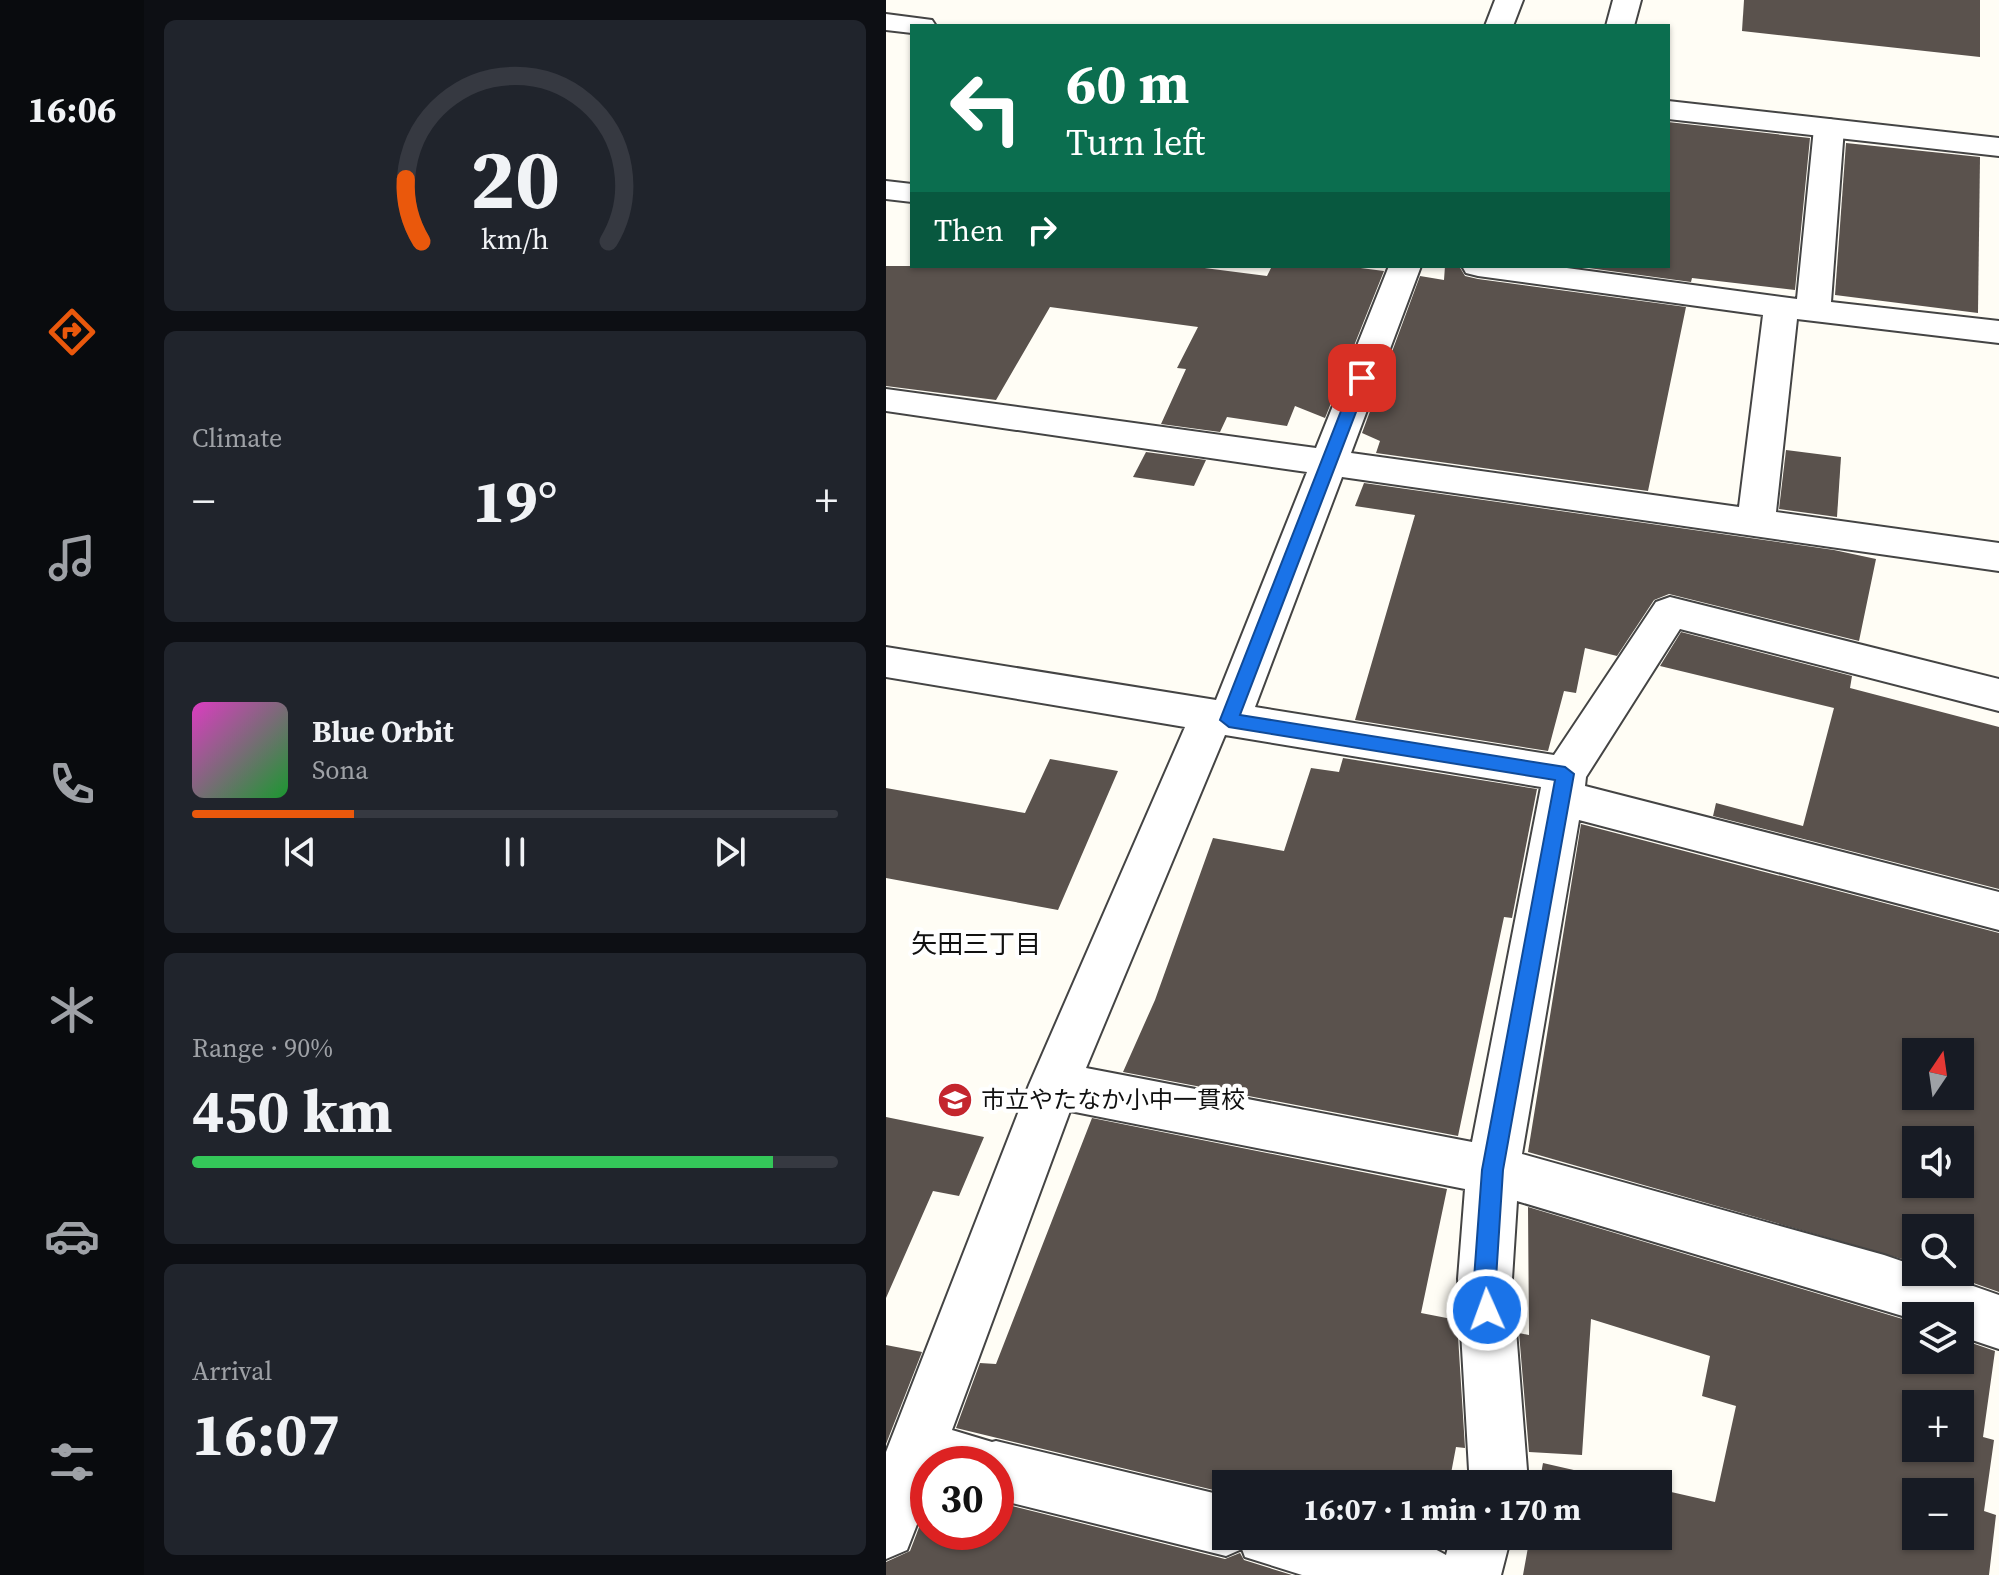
<!DOCTYPE html>
<meta charset="utf-8">
<style>
:root{--surface:#171b24;--page:#20242c;--text:#f1f3f6;--muted:#9ea1a6;--line:#363941;--accent:#ea580c}
body{margin:0;font-family:"Source Serif 4","Noto Sans JP",serif;background:var(--page);color:var(--text);height:100vh;display:flex;flex-direction:column;font-size:30px;white-space:nowrap}
*{box-sizing:border-box;margin:0}
p{font-size:26px;color:var(--muted)}
.icon{flex:none;width:44px;height:44px;fill:none;stroke:currentColor;stroke-width:2;stroke-linecap:round;stroke-linejoin:round}
.map{position:relative;flex:1;overflow:hidden}
.side{display:flex;flex-direction:column;gap:20px;padding:20px;background:#0d0f14;width:742px}
.side>*{flex:none}
.hud{position:absolute;left:24px;top:24px;width:760px;height:244px;border-radius:0px;box-shadow:0 2px 6px #0004;background:#0b6e4f;color:#fff;overflow:hidden}
.needle{width:52px;rotate:13deg}
.fabs{position:absolute;left:1016px;top:1038px;display:grid;gap:16px}
.fabs a{display:grid;place-items:center;width:72px;height:72px;border-radius:0px;background:var(--surface);box-shadow:0 2px 6px #0004;font-size:40px}
.speed{position:absolute;left:24px;top:1446px;display:flex;gap:16px;font-size:40px;font-weight:700;text-align:center}
.speed>*{display:grid;place-content:center;width:104px;height:104px;border-radius:50%;background:var(--surface);box-shadow:0 2px 6px #0004;line-height:1}
.speed .limit{border:12px solid #d22;background:#fff;color:#111}
.pin{position:absolute;display:grid;place-items:center;width:68px;height:68px;color:#fff;margin:-34px;border-radius:16px;box-shadow:0 4px 12px #0006}
.me{position:absolute;width:88px;margin:-44px;rotate:358deg;stroke-linejoin:round;filter:drop-shadow(0 0 6px #0008)}
.turn{display:flex;align-items:center;gap:28px;height:168px;padding:0 24px;font-size:36px}
.turn .icon{width:104px;height:104px;stroke-width:2.5}
.turn b{display:block;font-size:56px;line-height:68px}
.then{display:flex;align-items:center;height:76px;padding:0 24px;background:#0003;gap:16px;font-size:30px}
.big{font-size:60px;font-weight:700;line-height:1.1}
.side .widget{flex:1;display:flex;flex-direction:column;justify-content:center;gap:12px;min-width:0;padding:0 28px;border-radius:12px;background:var(--page)}
.side .dial{align-items:center;gap:0}
.dial svg{height:208px;overflow:visible;fill:none;stroke:var(--line);stroke-width:7;stroke-linecap:round;text-anchor:middle}
.dial text{fill:var(--text);stroke:none}
.song{display:flex;align-items:center;gap:24px}
.cover{width:96px;height:96px;border-radius:12px;background:linear-gradient(135deg,hsl(310 70% 55%),hsl(130 70% 35%))}
.played{height:8px;border-radius:4px;background:linear-gradient(90deg,var(--accent) 25%,var(--line) 25%)}
.keys{display:flex;justify-content:space-around;direction:ltr}
.heat{display:flex;justify-content:space-between;align-items:center;font-size:44px;direction:ltr}
.charge{height:12px;border-radius:6px;background:linear-gradient(90deg,#34c759 90%,var(--line) 0)}
.trip{position:absolute;left:326px;top:1470px;width:460px;height:80px;border-radius:0px;background:var(--surface);box-shadow:0 2px 6px #0004;font-weight:700;line-height:80px;text-align:center}
main{display:flex;flex:1;min-height:0}
.dock{display:flex;flex-direction:column;width:144px;justify-content:space-around;align-items:center;background:#090b0e;color:var(--muted)}
.dock .icon{width:56px;height:56px}
.dock .selected{color:var(--accent)}
.dock b{font-size:36px;color:var(--text)}
.map>svg:first-child{display:block}
.building{fill:#5a524d;fill-rule:evenodd}
.lines{fill:none;stroke-linecap:round;stroke-linejoin:round}
.minor-casing{stroke:#444;stroke-width:4}
.tertiary-casing{stroke:#444;stroke-width:4}
.minor{fill:#fff;fill-rule:evenodd}
.tertiary{fill:#fff;fill-rule:evenodd}
.route{fill:#1a73e8;stroke:#114b97;stroke-width:2}
.labels{text-anchor:middle;stroke-width:8;stroke-linejoin:round;paint-order:stroke}
.poi-label{font-size:24px;fill:#111;stroke:#fff;text-anchor:start}
.neighbourhood-label{font-size:26px;fill:#111;stroke:#fff}
</style>
<main>
<nav class="dock">
<b>16:06</b>
<svg class="icon selected" aria-label="directions" viewBox="0 0 24 24"><path d="M12 3l9 9-9 9-9-9zM9 14v-3h6M13 9l2 2-2 2"/></svg>
<svg class="icon" aria-label="music" viewBox="0 0 24 24"><path d="M9 18V5l10-2v13"/><circle cx="6" cy="18" r="3"/><circle cx="16" cy="16" r="3"/></svg>
<svg class="icon" aria-label="phone" viewBox="0 0 24 24"><path d="M5 4h4l2 5-3 2q2 4 5 5l2-3 5 2v4C11 20 4 13 5 4z"/></svg>
<svg class="icon" aria-label="climate" viewBox="0 0 24 24"><path d="M12 3v18M4 7l16 10M4 17L20 7"/></svg>
<svg class="icon" aria-label="car" viewBox="0 0 24 24"><path d="M5 17H2v-5l4-1 3-4h7l3 4 3 1v5h-3M9 17h6M6 11h13"/><circle cx="7" cy="17" r="2"/><circle cx="17" cy="17" r="2"/></svg>
<svg class="icon" aria-label="filters" viewBox="0 0 24 24"><path d="M4 7h16M4 17h16"/><circle cx="9" cy="7" r="2"/><circle cx="15" cy="17" r="2"/></svg>
</nav>
<section class="side">
<div class="widget dial"><svg viewBox="0 0 100 80">
<path d="M14 69A42 42 0 1 1 86 69"/>
<path d="M14 69A42 42 0 0 1 8 45" stroke="#ea580c"/>
<text x="50" y="56" font-size="32" font-weight="700">20</text>
<text x="50" y="72" font-size="11">km/h</text>
</svg></div>
<div class="widget"><p>Climate</p>
<div class="heat"><a>−</a><b class="big">19°</b><a>+</a></div>
</div>
<div class="widget">
<div class="song"><i class="cover"></i><div><b>Blue Orbit</b><p>Sona</p></div></div>
<div class="played"></div>
<div class="keys"><svg class="icon" aria-label="previous" viewBox="0 0 24 24"><path d="M18 5L8 12l10 7zM5 5v14"/></svg><svg class="icon" aria-label="pause" viewBox="0 0 24 24"><path d="M8 5v14M16 5v14"/></svg><svg class="icon" aria-label="next" viewBox="0 0 24 24"><path d="M6 5l10 7-10 7zM19 5v14"/></svg></div>
</div>
<div class="widget"><p>Range · 90%</p><b class="big">450 km</b><div class="charge"></div></div>
<div class="widget"><p>Arrival</p><b class="big">16:07</b></div>
</section>
<div class="map">
<svg width="1113" height="1575" viewBox="0 0 1113 1575">
<rect width="100%" height="100%" fill="#fffdf5"/>
<g class="building">
<polygon points="858,0 1094,0 1094,57 856,31"/>
<polygon points="782,122 924,138 909,290 806,278 805,282 688,266 782,266"/>
<polygon points="960,143 1094,157 1092,313 949,295"/>
<polygon points="0,266 303,266 381,276 386,266 459,266 498,271 439,418 409,406 401,426 341,417 334,432 275,424 300,369 291,368 312,327 164,307 110,400 0,386"/>
<polygon points="559,266 573,266 579,276 592,279 800,307 762,491 490,453 494,441 476,433 534,276 558,280"/>
<polygon points="900,450 955,457 951,517 893,509"/>
<polygon points="260,452 320,460 308,486 247,477"/>
<polygon points="478,483 948,550 990,559 973,641 783,594 768,600 731,656 699,648 690,693 678,691 662,751 469,720 529,515 469,506"/>
<polygon points="795,632 966,676 964,688 1113,727 1113,889 827,816 830,803 917,826 948,708 774,666"/>
<polygon points="457,758 651,789 626,918 618,917 572,1136 237,1072 269,1000 327,838 398,851 425,768 453,772"/>
<polygon points="164,759 232,771 172,910 0,878 0,788 139,813"/>
<path d="M695,824L1113,933V1292L1056,1272H1074V1228H1030V1263L642,1152ZM1030,1052H1074V1096H1030ZM1030,1140H1074V1184H1030Z"/>
<polygon points="0,1117 98,1137 73,1196 47,1191 0,1298"/>
<polygon points="206,1118 561,1189 535,1313 571,1320 579,1448 570,1447 563,1484 340,1484 340,1493 70,1428 94,1363 110,1364"/>
<path d="M642,1207L1030,1323V1360H1074V1339L1109,1351L1097,1437L1108,1440L1098,1511L1110,1515L1103,1575H637L644,1536H772V1489L829,1502L850,1406L816,1396L824,1356L705,1319L696,1455L643,1452L633,1333L643,1335ZM1030,1404H1074V1448H1030ZM1030,1492H1074V1536H1030Z"/>
<polygon points="0,1345 36,1352 0,1444"/>
<polygon points="657,1463 749,1484 653,1484"/>
<polygon points="110,1502 339,1559 354,1553 358,1560 406,1575 0,1575 0,1562 24,1551 42,1504 42,1532 110,1532"/>
</g>
<g class="lines">
<g class="minor-casing">
<g id="minor">
<polygon points="609,0 637,0 627,26 599,26"/>
<polygon points="727,0 755,0 748,26 720,26"/>
<path d="M943,119L954,122L958,128L945,302L1113,321V343L911,319L890,512L1113,543V571L456,477L369,707L668,755L770,602L784,597L1113,679V711L794,629L700,777L699,786L1113,892V930L693,820L636,1154L998,1255L1030,1266V1272H1047L1113,1295V1349L1074,1336V1316H1030V1320L631,1201L626,1279L641,1470L637,1484H579L583,1470L572,1279L579,1189L184,1111L66,1430L106,1442L110,1441L340,1496V1536C400,1536 511,1524 560,1555L565,1536H625L615,1575H416L359,1557L356,1549L340,1556L110,1499V1464H42V1496L21,1550L0,1559V1452L143,1085L299,727L0,677V647L330,700L421,472L0,411V389L430,448L503,266H535L465,453L853,507L877,315L592,276L580,273L576,266H666L911,299L928,128L932,122ZM339,735L655,787L586,1142L200,1068Z"/>
<polygon points="0,181 26,184 26,202 0,199"/>
</g>
</g>
<g class="tertiary-casing">
<g id="tertiary">
<polygon points="0,14 46,20 50,26 26,26 26,33 0,30"/>
<polygon points="782,101 1113,138 1113,156 782,119"/>
</g>
</g>
<use href="#minor" class="minor"/>
<use href="#tertiary" class="tertiary"/>
</g>
<polygon class="route" points="476,373 483,378 354,715 679,767 688,774 617,1170 610,1279 613,1310 609,1318 601,1322 593,1318 588,1279 596,1170 669,780 343,727 334,720 468,378"/>
<defs>
<g id="school-disc" transform="scale(1.8)"><circle r="9.5" fill="#c4262e" stroke="#fff"/><path d="M0-5L7-2L0 1L-7-2ZM-4 1L0 2.5L4 1V4Q0 6-4 4Z" fill="#fff"/></g>
</defs>
<g fill-rule="evenodd">
<use href="#school-disc" x="69" y="1100"/>
</g>
<g class="labels">
<g class="poi-label">
<text x="95" y="1108">市立やたなか小中一貫校</text>
</g>
<g class="neighbourhood-label">
<text x="90" y="953">矢田三丁目</text>
</g>
</g>
</svg>
<div class="fabs">
<a><svg class="needle" viewBox="-14 -14 28 28"><path d="M0-13l5 13h-10z" fill="#e53935"/><path d="M0 13l5-13h-10z" fill="#9ea1a6"/></svg></a>
<a><svg class="icon" aria-label="sound" viewBox="0 0 24 24"><path d="M4 9h4l5-4v14l-5-4H4zM17 9q2 3 0 6"/></svg></a>
<a><svg class="icon" aria-label="search" viewBox="0 0 24 24"><circle cx="10" cy="10" r="6"/><path d="M15 15l6 6"/></svg></a>
<a><svg class="icon" aria-label="layers" viewBox="0 0 24 24"><path d="M12 4l9 5-9 5-9-5zM3 14l9 5 9-5"/></svg></a>
<a>+</a>
<a>−</a>
</div>
<div class="speed"><div class="limit">30</div></div>
<div class="pin" style="left:476px;top:378px;background:#d93025"><svg class="icon" aria-label="arrive" viewBox="0 0 24 24"><path d="M6 21V4h12l-3 4 3 4H6"/></svg></div>
<svg class="me" style="left:601px;top:1310px" viewBox="-20 -20 40 40"><circle r="17" fill="#1a73e8" stroke="#fff" stroke-width="3"/><path d="M0-11L8 9 0 5-8 9z" fill="#fff"/></svg>
<div class="trip">16:07 · 1 min · 170 m</div>
<div class="hud">
<div class="turn"><svg class="icon" aria-label="left" viewBox="0 0 24 24"><path d="M17 20v-9H6M10 6l-5 5 5 5"/></svg><div><b>60 m</b>Turn left</div></div>
<div class="then">Then<svg class="icon" aria-label="right" viewBox="0 0 24 24"><path d="M7 20v-9h11M14 6l5 5-5 5"/></svg></div>
</div>
</div>
</main>
